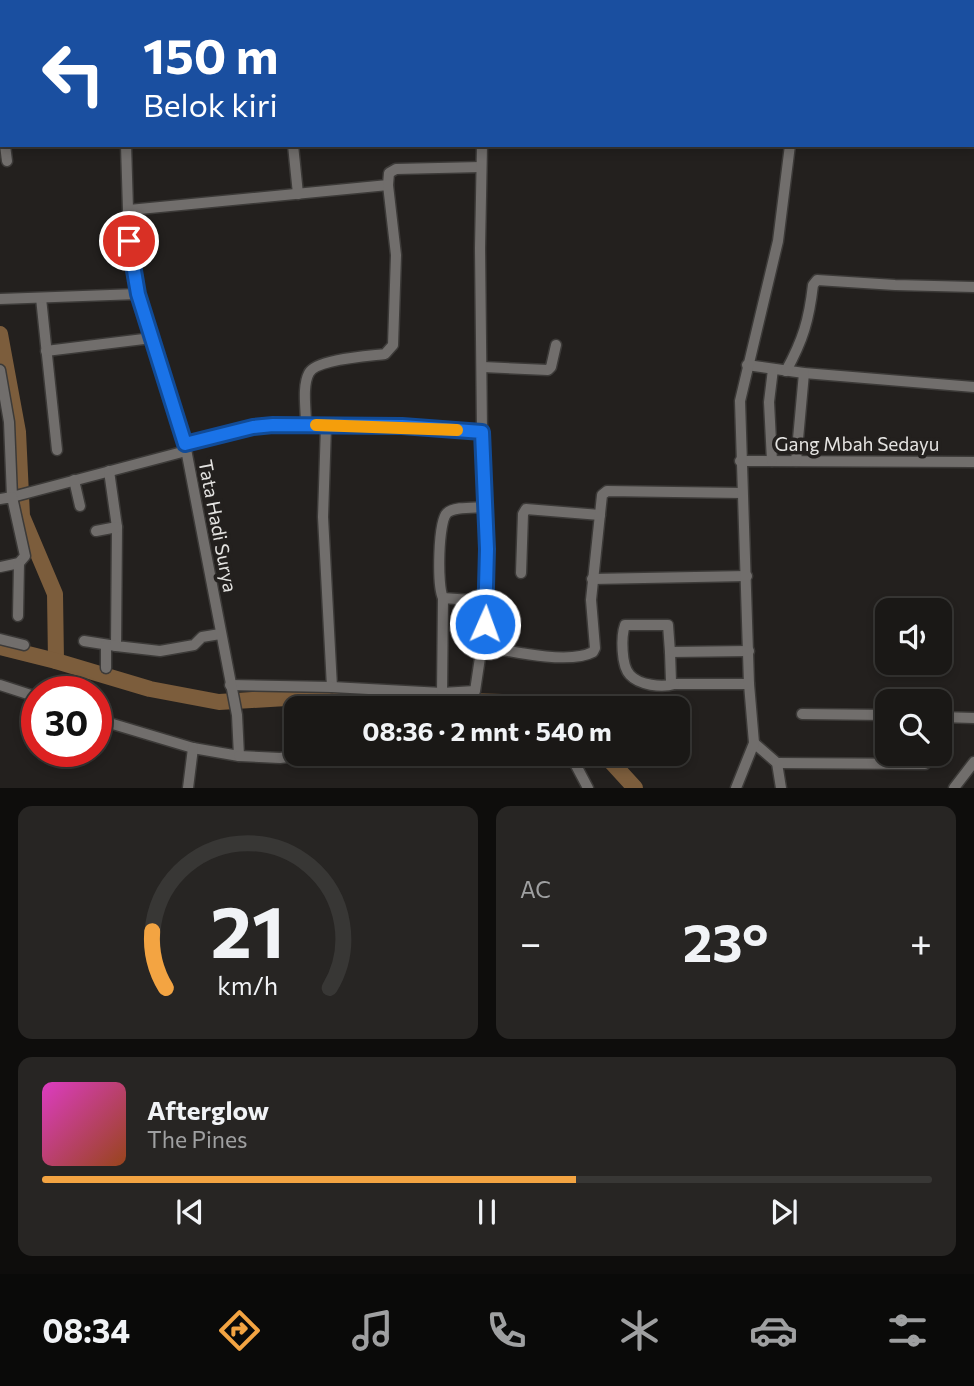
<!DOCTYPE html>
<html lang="id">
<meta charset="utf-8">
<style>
:root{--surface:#1a1816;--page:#272523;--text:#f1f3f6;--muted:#9fa0a1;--line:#383735;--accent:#f3a442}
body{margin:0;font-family:Commissioner,sans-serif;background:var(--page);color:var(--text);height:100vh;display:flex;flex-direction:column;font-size:26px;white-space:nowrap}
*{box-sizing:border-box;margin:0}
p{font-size:23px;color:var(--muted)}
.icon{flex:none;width:38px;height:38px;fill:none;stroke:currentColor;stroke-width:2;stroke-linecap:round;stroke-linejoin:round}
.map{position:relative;height:788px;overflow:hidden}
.drawer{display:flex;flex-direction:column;gap:18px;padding:18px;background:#0e0d0c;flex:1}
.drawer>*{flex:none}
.top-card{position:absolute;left:0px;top:0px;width:975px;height:147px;box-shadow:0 4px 10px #0003,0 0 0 2px var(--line);background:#1a4fa0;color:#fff;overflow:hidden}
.fabs{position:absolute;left:875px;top:598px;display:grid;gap:14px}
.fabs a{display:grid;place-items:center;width:77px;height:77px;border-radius:14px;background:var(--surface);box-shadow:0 4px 10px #0003,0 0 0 2px var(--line);font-size:35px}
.speed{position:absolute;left:21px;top:676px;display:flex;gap:14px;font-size:35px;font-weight:700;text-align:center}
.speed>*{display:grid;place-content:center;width:91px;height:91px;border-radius:50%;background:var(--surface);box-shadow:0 4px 10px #0003,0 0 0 2px var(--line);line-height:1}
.speed .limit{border:10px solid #d22;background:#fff;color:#111}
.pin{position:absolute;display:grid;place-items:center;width:60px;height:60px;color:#fff;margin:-30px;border:4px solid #fff;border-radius:50%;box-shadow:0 2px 7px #0007}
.me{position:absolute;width:77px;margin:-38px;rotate:2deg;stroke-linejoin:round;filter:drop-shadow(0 0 5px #0008)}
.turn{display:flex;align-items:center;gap:24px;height:147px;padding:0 28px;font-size:32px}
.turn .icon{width:91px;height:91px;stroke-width:2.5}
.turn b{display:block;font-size:49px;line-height:60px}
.big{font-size:52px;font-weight:700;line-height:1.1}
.drawer .tile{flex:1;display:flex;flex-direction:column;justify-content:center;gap:10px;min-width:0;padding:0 24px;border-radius:14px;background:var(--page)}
.drawer .dial{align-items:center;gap:0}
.dial svg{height:182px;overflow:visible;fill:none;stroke:var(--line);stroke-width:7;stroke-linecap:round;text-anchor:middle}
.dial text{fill:var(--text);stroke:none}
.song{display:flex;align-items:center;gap:21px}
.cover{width:84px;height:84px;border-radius:10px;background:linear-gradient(135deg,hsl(310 70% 55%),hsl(20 70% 35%))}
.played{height:7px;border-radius:4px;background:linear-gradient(90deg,var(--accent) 60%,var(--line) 60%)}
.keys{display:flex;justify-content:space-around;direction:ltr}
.heat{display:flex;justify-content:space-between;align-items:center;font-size:38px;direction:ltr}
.drawer .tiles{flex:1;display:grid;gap:18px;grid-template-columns:1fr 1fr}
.tile:last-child{grid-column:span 2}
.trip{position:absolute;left:284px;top:696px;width:406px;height:70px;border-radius:14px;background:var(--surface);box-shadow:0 4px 10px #0003,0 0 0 2px var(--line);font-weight:700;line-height:70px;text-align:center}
.dock{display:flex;height:112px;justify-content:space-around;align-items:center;background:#0a0a09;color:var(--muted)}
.dock .icon{width:49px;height:49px}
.dock .active{color:var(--accent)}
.dock b{font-size:32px;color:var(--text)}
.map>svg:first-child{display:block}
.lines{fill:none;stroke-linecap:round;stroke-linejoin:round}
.river{stroke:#7c5d3c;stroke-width:16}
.minor-casing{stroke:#3c3a38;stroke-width:13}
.minor{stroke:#716e6c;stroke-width:10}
.route-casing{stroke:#114b97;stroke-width:18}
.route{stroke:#1a73e8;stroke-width:12}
.slow{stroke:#f59e0b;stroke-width:12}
.labels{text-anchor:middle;stroke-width:7;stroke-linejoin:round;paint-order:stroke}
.street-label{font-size:19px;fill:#e4e3e1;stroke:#23201e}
</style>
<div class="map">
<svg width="974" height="788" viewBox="0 0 974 788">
<rect width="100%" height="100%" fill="#23201e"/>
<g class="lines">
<g class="river">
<polyline points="0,334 18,432 22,516 55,594 56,661"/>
<polyline points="0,647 56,661 150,689 219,702 303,697 503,702 540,709"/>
<polyline points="604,754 635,788"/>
</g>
<g class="minor-casing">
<g id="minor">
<polyline points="462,0 462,2"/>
<polyline points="310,2 320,0"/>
<polyline points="666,2 666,0"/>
<polyline points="811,2 811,0"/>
<polyline points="0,97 2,97"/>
<polyline points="0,120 2,129"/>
<polyline points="5,145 7,161"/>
<polyline points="293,145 298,194"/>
<polyline points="129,210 388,185 389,173 396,169 481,167"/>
<polyline points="41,298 57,450"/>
<polyline points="0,299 138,294"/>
<polyline points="46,351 152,338"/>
<polyline points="747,365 804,373 974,387"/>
<polyline points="483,367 548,370 551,367 556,345"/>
<polyline points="0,370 9,422 12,497 186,451"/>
<path d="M786,371C803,340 809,320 813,285L817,280L895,285L974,287"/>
<path d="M306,424C306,409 302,386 309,373C316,359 369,356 385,354L393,345L396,255L388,185"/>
<polyline points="326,426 323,517 332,687"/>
<polyline points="185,444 231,432 273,425 402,426 482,431"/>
<polyline points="740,461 974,462"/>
<polyline points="772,461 769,402 773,369"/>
<polyline points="796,461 804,373"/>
<polyline points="109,471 117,527 116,646 160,651 194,645 202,637 220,634"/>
<polyline points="74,480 80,506"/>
<polyline points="0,499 12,497 25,556 19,563 0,567"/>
<polyline points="96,531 117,527"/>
<polyline points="521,573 523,514 526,509 600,515"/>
<polyline points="592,579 747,576"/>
<path d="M443,598C437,586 438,521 447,513C454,506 476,508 485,507"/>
<polyline points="18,616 19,563"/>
<polyline points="0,639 24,645"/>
<polyline points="84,641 116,646"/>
<polyline points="106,645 106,668"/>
<path d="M482,646C509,651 569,665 593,652L595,648L591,600L602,495L607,491L742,493"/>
<polyline points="670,652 671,682 674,684 749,684"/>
<path d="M674,684C662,688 639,685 630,675C621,666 621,636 625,625H668L670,652L749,651"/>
<polyline points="0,685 37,697"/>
<polyline points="230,685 332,687 442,693 475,691 485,624 487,549 482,431 480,248 482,145"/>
<polyline points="442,693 443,598 485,601"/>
<polyline points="802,714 887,715"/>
<polyline points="940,717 974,718"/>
<polyline points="96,719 193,748 239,756 237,715 185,444 133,271 129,241 126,145"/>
<polyline points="754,743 777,763 781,788"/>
<polyline points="570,754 588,788"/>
<polyline points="239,756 280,758 312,754"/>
<polyline points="777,763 925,764"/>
<polyline points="188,788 193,748"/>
<polyline points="736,788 754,743 749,684 740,401 778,241 790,145"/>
<polyline points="954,788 974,762"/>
</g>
</g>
<use href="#minor" class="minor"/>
</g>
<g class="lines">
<g class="route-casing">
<polyline id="route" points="129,241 138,294 185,444 253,427 273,425 402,426 482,432 487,549 485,624"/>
</g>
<use href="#route" class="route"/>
<polyline class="slow" points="316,425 457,430"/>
</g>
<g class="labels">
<g class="street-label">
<text x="857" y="451">Gang Mbah Sedayu</text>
<text transform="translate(218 526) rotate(79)" y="7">Tata Hadi Surya</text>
</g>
</g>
</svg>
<div class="fabs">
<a><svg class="icon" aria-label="sound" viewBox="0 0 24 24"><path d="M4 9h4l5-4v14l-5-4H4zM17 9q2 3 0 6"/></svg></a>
<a><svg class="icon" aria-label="search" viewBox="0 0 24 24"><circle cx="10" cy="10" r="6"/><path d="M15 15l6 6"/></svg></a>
</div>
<div class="speed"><div class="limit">30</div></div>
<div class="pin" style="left:129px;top:241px;background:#d93025"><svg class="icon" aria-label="arrive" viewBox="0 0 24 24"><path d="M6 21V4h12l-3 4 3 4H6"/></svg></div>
<svg class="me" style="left:485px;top:624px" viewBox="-20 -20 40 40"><circle r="17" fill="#1a73e8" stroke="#fff" stroke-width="3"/><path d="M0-11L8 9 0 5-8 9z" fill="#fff"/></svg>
<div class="trip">08:36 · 2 mnt · 540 m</div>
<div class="top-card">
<div class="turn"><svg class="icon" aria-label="left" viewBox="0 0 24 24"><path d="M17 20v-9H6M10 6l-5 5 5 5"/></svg><div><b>150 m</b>Belok kiri</div></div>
</div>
</div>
<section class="drawer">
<div class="tiles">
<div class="tile dial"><svg viewBox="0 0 100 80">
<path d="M14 69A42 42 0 1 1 86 69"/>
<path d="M14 69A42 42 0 0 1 8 44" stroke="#f3a442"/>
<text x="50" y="56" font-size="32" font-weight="700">21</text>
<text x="50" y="72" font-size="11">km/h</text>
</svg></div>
<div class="tile"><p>AC</p>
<div class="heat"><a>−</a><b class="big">23°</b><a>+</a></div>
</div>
<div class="tile">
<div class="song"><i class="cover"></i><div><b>Afterglow</b><p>The Pines</p></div></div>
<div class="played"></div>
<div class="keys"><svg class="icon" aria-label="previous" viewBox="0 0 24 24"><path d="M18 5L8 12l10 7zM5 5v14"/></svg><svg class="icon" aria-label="pause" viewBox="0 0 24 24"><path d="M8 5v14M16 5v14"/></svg><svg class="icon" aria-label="next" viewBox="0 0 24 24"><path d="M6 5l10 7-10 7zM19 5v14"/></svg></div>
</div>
</div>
</section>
<nav class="dock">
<b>08:34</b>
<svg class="icon active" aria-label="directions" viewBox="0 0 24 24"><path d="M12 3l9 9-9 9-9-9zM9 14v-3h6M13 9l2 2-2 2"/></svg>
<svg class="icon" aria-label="music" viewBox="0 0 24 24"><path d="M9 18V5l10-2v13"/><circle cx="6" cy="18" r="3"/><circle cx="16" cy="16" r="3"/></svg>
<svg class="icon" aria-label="phone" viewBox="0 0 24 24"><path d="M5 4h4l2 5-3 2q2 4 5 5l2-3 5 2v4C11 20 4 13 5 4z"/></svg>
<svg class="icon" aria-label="climate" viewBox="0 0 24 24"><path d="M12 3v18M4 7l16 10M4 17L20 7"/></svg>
<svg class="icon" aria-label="car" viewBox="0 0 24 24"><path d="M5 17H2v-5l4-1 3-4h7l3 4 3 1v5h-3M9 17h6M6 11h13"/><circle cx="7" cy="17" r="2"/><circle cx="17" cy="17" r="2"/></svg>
<svg class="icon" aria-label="filters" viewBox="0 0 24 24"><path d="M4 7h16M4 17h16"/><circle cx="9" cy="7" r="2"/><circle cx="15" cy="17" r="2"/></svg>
</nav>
